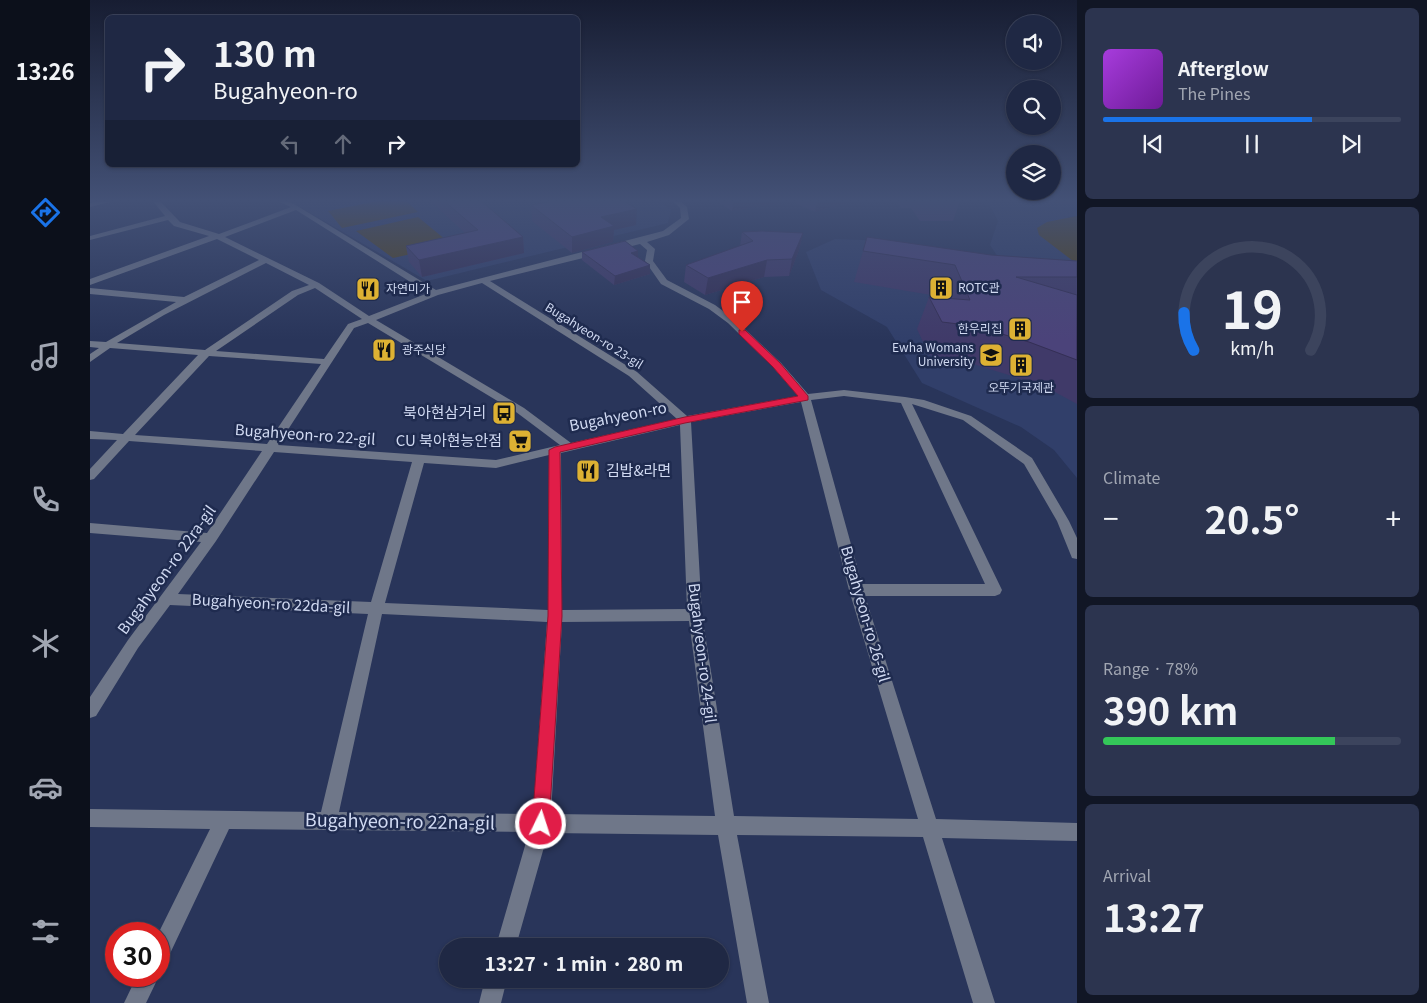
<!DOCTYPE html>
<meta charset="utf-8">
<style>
:root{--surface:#1f2844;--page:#2c344f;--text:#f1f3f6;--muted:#a1a6b2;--line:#3c445d;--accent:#1a73e8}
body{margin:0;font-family:Georgia,"Noto Sans KR",serif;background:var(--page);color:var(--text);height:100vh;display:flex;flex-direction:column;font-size:19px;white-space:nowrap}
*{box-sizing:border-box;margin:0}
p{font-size:16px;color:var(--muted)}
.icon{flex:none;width:28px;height:28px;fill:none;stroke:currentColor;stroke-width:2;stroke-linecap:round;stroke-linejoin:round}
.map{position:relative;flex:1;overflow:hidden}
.side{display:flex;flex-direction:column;gap:8px;padding:8px;background:#111625;width:350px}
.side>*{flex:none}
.guide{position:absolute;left:15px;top:15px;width:475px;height:152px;border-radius:8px;box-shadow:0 1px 4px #0004,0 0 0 1px var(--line);background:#1f2844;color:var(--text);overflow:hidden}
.tools{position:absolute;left:916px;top:15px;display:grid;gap:10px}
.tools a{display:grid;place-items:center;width:55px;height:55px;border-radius:50%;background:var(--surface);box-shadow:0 1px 4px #0004,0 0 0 1px var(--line);font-size:25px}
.speed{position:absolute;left:15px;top:922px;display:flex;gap:10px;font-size:25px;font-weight:700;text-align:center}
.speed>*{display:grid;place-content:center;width:65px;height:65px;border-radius:50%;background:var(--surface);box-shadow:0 1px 4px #0004,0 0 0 1px var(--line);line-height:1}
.speed .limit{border:8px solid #d22;background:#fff;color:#111}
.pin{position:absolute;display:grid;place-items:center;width:42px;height:42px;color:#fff;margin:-51px -21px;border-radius:50% 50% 50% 0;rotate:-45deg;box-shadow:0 0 5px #0007}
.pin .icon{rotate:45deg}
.me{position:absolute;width:55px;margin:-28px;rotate:4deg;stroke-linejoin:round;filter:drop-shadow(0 0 4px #0008)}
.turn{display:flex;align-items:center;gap:18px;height:105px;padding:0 25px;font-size:22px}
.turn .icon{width:65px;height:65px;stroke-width:2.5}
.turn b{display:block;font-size:35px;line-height:42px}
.lanes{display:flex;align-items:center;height:48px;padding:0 25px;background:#0003;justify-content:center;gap:25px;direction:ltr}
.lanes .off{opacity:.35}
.big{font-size:38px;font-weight:700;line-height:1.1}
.side .card{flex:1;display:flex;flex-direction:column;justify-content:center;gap:8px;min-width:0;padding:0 18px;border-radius:8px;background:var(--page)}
.side .dial{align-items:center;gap:0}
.dial svg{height:130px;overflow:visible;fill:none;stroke:var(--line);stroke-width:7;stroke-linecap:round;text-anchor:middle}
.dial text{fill:var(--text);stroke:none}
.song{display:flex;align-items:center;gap:15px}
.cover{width:60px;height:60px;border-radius:8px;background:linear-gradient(135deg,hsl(280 70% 55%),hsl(280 70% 35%))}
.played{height:5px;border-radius:2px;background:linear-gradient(90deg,var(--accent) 70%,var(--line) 70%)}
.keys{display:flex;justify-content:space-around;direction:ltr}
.heat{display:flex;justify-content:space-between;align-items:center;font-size:28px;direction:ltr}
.charge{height:8px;border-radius:4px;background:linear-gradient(90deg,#34c759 78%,var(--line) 0)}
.trip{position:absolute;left:349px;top:938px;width:290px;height:50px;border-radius:25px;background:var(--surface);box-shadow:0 1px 4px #0004,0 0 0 1px var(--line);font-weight:700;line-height:50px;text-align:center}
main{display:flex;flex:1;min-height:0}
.dock{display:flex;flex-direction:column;width:90px;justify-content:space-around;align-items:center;background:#0c101b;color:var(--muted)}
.dock .icon{width:35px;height:35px}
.dock .current{color:var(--accent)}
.dock b{font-size:22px;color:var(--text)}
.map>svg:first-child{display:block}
.built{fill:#313f6a}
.green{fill:#544211}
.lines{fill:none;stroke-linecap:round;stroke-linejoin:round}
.minor{fill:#6f7789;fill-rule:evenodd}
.wall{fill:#403a69}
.shaded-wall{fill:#342f55}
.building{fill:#4b437a;stroke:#342f55}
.route{fill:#e11d48;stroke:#92132f}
.labels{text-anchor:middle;stroke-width:5;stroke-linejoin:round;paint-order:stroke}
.far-poi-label{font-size:12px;fill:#d1daf2;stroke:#1f2b4f;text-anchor:start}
.far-street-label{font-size:12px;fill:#d1daf2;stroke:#1f2b4f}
.poi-label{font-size:15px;fill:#d1daf2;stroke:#1f2b4f;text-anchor:end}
.street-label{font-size:15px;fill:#d1daf2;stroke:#1f2b4f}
.near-street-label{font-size:18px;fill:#d1daf2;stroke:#1f2b4f}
</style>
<main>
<nav class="dock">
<b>13:26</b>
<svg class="icon current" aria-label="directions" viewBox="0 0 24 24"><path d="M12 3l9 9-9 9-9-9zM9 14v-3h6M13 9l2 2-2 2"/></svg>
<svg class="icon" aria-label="music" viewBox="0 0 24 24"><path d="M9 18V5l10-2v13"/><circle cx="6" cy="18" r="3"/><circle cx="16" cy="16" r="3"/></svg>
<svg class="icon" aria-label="phone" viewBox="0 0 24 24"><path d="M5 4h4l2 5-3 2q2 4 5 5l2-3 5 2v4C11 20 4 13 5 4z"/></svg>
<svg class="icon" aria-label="climate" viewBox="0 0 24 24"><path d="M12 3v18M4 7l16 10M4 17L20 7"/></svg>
<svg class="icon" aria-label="car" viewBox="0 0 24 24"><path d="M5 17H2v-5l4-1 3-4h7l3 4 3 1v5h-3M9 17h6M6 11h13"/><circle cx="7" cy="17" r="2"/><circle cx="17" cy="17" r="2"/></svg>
<svg class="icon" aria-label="filters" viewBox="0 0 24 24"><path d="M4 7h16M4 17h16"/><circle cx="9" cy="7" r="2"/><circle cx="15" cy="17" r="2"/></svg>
</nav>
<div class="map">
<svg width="987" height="1003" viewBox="0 0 987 1003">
<rect width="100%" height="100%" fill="#29355a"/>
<g class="built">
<polygon points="198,200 568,200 581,210 578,223 337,281"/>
<polygon points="897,200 987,200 987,216 978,217 987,264 987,478 964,450 931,427 832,383 797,327 731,290 716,252 745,239 774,240 914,266 900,245 908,221"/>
</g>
<g class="green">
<polygon points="293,200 315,200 328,212 252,228 238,211"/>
<polygon points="987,216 987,264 949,235 947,228 957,222"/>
<polygon points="328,217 362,245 303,258 266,231"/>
</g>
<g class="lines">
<g class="minor">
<polygon points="17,200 28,200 0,207 0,203"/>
<path d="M62,200H69L90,222L129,234L201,207L185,200H193L204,204L346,290L573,231L591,218L590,208L582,200H589L597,207L599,219L579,235L557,242L565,249L563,261L577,280L625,305L644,319L691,363L718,394L754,390L815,397L834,400L881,416L942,458L979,521L987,538V559L982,558L967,521L934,464L873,420L822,404L912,590L910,594L905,596H775L846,819L987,823V841L852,838L905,1003H883L833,837L647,835L679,1003H657L628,835L458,833L426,946H406L439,832L139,829L76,962L69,965L68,934L120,829L0,827V809L231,812L278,614L80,605L48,648L6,716L0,718V697L38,640L111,542L0,533V523L117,533L172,451L39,441L4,479L0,480V469L27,440L0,439V431L33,434L108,355L20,348L0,362V354L9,348L0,347V341L16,342L86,302L0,294V288L94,297L169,260L127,239L0,285V279L119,236L84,226L78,220L0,240V236L75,216ZM206,210L338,293L279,316L229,283L135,237ZM550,244L557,250L555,261L571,284L619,309L638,323L683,367L708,396L597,416L547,372L400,281ZM176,263L219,285L202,291L115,350L27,343L74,315ZM392,283L539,376L587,419L481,443L434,408L286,320L348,295ZM225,288L272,319L258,324L234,359L126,351L208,295ZM278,323L426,412L470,445L406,460L188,445L264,328ZM119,356L231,364L177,444L45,435ZM754,396L811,403L895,584H772L721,400ZM711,402L759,590L828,819L644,816L612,615L601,422ZM590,425L597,609L472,610L471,453ZM184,452L322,462L281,602L88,594L126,541ZM459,455L458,610L295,603L334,463L406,468ZM292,614L457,622L443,814L249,812ZM599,621L625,816L461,814L472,622Z"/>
<polygon points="47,976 69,976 56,1003 34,1003"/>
<polygon points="395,979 417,979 411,1003 389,1003"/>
</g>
</g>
<g class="wall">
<polygon points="339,200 390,200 433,237 434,253 332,277 319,262 316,246 375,233"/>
<polygon points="457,200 532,200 546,225 524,230 523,242 482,253 442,221 441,205 460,202"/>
<polygon points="625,200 761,200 760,202 725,212 701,201 642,211"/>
<polygon points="806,200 870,200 863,221 830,221 821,208 811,208"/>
<polygon points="930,200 985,200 983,204"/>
<polygon points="652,232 713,233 709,250 699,276 674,277 615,295 594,282 596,265 650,246"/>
<polygon points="773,251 901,255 987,261 987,404 963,391 922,376 870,360 839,355 827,329 839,297 853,298 853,297 764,282"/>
<polygon points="492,252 548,257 560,265 560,274 524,285 492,260"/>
</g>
<g class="shaded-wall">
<polygon points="643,200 701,200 701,201 642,211"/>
<polygon points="728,200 761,200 760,202 725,212"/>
<polygon points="547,209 546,225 524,230 523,242 482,253 482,237 511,217"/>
<polygon points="713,233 709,250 699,276 702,259"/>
<polygon points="433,237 434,253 332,277 329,260"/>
<polygon points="548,251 548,259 541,253"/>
<polygon points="677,260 674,277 615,295 618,278"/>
<polygon points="560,265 560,274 524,285 525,276"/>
</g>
<g class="building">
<polygon points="353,200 390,200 433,237 329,260 316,246 388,230"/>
<polygon points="470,200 532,200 547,209 511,217 524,226 482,237 441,205"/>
<polygon points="672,231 713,233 702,259 677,260 618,278 596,265 663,241 652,232"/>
<polygon points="777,237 901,255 987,261 987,277 926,277 987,295 987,360 939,342 885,326 852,322 839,297 880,300 865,265 773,251"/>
<polygon points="535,241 548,251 541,253 560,265 525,276 492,252"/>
</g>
<linearGradient id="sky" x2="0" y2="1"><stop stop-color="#171d32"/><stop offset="0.59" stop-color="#435176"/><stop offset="1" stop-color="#435176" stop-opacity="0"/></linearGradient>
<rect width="987" height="340" fill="url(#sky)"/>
<polygon class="route" points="649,330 655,330 690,363 718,396 718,400 595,423 470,452 472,616 459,824 457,830 451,832 445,830 442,824 458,616 459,450 465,447 595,417 708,396 683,367 649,334"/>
<defs>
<g id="building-square" transform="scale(1.25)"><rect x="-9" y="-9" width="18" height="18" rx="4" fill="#ddb133" stroke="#1f2b4f"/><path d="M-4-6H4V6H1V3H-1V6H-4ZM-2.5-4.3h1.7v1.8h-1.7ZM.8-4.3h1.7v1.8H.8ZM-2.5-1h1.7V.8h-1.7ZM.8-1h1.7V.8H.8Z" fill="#111"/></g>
<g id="restaurant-square" transform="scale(1.25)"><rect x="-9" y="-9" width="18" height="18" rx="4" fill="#ddb133" stroke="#1f2b4f"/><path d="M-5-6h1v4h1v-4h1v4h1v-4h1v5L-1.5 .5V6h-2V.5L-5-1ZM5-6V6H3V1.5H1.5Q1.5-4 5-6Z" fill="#111"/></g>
<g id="university-square" transform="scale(1.25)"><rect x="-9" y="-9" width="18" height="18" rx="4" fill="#ddb133" stroke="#1f2b4f"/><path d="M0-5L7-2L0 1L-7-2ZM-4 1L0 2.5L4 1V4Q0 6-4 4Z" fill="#111"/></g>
<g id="bus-square" transform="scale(1.25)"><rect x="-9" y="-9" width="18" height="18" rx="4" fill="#ddb133" stroke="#1f2b4f"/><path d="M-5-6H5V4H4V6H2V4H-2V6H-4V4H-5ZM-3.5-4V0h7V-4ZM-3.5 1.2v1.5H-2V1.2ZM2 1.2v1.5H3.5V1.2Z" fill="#111"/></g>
<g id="supermarket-square" transform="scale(1.25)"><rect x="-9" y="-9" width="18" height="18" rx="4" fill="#ddb133" stroke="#1f2b4f"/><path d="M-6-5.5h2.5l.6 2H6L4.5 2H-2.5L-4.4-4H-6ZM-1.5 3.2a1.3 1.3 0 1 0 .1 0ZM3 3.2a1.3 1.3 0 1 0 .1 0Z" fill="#111"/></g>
</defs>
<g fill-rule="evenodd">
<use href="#building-square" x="851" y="288"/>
<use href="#restaurant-square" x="278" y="289"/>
<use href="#building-square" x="930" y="329"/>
<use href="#restaurant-square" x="294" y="350"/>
<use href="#university-square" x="901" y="355"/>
<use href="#building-square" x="931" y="365"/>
<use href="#bus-square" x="414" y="413"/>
<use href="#supermarket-square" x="430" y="441"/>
<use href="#restaurant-square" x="498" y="471"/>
</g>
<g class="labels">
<g class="far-poi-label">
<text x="868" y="292">ROTC관</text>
<text x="296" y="293">자연미가</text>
<text x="912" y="333" text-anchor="end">한우리집</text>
<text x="884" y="352" text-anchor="end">Ewha Womans<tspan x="884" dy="14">University</tspan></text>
<text x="312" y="354">광주식당</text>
<text x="931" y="392" text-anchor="middle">오뚜기국제관</text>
</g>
<g class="far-street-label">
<text transform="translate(504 336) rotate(32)" y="4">Bugahyeon-ro 23-gil</text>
</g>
<g class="poi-label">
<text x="396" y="418">북아현삼거리</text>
<text x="412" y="446">CU 북아현능안점</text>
<text x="516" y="476" text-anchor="start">김밥&amp;라면</text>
</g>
<g class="street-label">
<text transform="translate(528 417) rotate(-11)" y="5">Bugahyeon-ro</text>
<text transform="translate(215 435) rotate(4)" y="5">Bugahyeon-ro 22-gil</text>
<text transform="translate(77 570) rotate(-54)" y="5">Bugahyeon-ro 22ra-gil</text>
<text transform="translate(181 604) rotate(3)" y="5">Bugahyeon-ro 22da-gil</text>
<text transform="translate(775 614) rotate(74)" y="5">Bugahyeon-ro 26-gil</text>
<text transform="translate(612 653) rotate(83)" y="5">Bugahyeon-ro 24-gil</text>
</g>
<g class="near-street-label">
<text transform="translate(310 822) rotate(1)" y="6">Bugahyeon-ro 22na-gil</text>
</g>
</g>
</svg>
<div class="tools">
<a><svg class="icon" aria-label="sound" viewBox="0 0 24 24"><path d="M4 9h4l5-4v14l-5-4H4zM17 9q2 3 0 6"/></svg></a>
<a><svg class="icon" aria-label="search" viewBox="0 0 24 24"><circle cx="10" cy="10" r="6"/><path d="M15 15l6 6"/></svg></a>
<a><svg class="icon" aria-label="layers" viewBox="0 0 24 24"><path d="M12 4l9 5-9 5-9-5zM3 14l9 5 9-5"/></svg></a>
</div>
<div class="speed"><div class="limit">30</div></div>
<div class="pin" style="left:652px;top:332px;background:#d93025"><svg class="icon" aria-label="arrive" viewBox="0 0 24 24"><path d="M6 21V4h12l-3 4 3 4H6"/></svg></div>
<svg class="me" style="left:451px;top:824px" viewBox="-20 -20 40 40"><circle r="17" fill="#e11d48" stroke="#fff" stroke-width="3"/><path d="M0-11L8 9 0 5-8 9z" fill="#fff"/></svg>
<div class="trip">13:27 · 1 min · 280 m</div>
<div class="guide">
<div class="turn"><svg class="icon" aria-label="right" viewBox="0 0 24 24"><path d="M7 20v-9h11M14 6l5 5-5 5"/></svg><div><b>130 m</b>Bugahyeon-ro</div></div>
<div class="lanes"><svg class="icon off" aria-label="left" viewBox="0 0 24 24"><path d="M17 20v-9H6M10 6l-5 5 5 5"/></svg><svg class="icon off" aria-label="ahead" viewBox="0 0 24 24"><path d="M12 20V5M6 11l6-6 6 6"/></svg><svg class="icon" aria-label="right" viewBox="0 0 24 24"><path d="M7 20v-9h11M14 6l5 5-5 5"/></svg></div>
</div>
</div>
<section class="side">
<div class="card">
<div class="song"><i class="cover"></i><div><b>Afterglow</b><p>The Pines</p></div></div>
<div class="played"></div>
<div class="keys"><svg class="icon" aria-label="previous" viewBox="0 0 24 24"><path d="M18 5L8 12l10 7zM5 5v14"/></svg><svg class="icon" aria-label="pause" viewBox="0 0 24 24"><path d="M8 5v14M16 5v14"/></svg><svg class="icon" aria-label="next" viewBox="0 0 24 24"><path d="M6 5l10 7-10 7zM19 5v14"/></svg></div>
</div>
<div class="card dial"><svg viewBox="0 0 100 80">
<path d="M14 69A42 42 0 1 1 86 69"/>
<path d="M14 69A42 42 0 0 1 8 46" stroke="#1a73e8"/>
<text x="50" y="56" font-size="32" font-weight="700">19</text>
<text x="50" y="72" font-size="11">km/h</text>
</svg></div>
<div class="card"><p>Climate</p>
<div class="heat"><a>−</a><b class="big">20.5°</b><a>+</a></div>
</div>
<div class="card"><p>Range · 78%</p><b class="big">390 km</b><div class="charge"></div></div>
<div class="card"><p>Arrival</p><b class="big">13:27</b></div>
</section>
</main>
